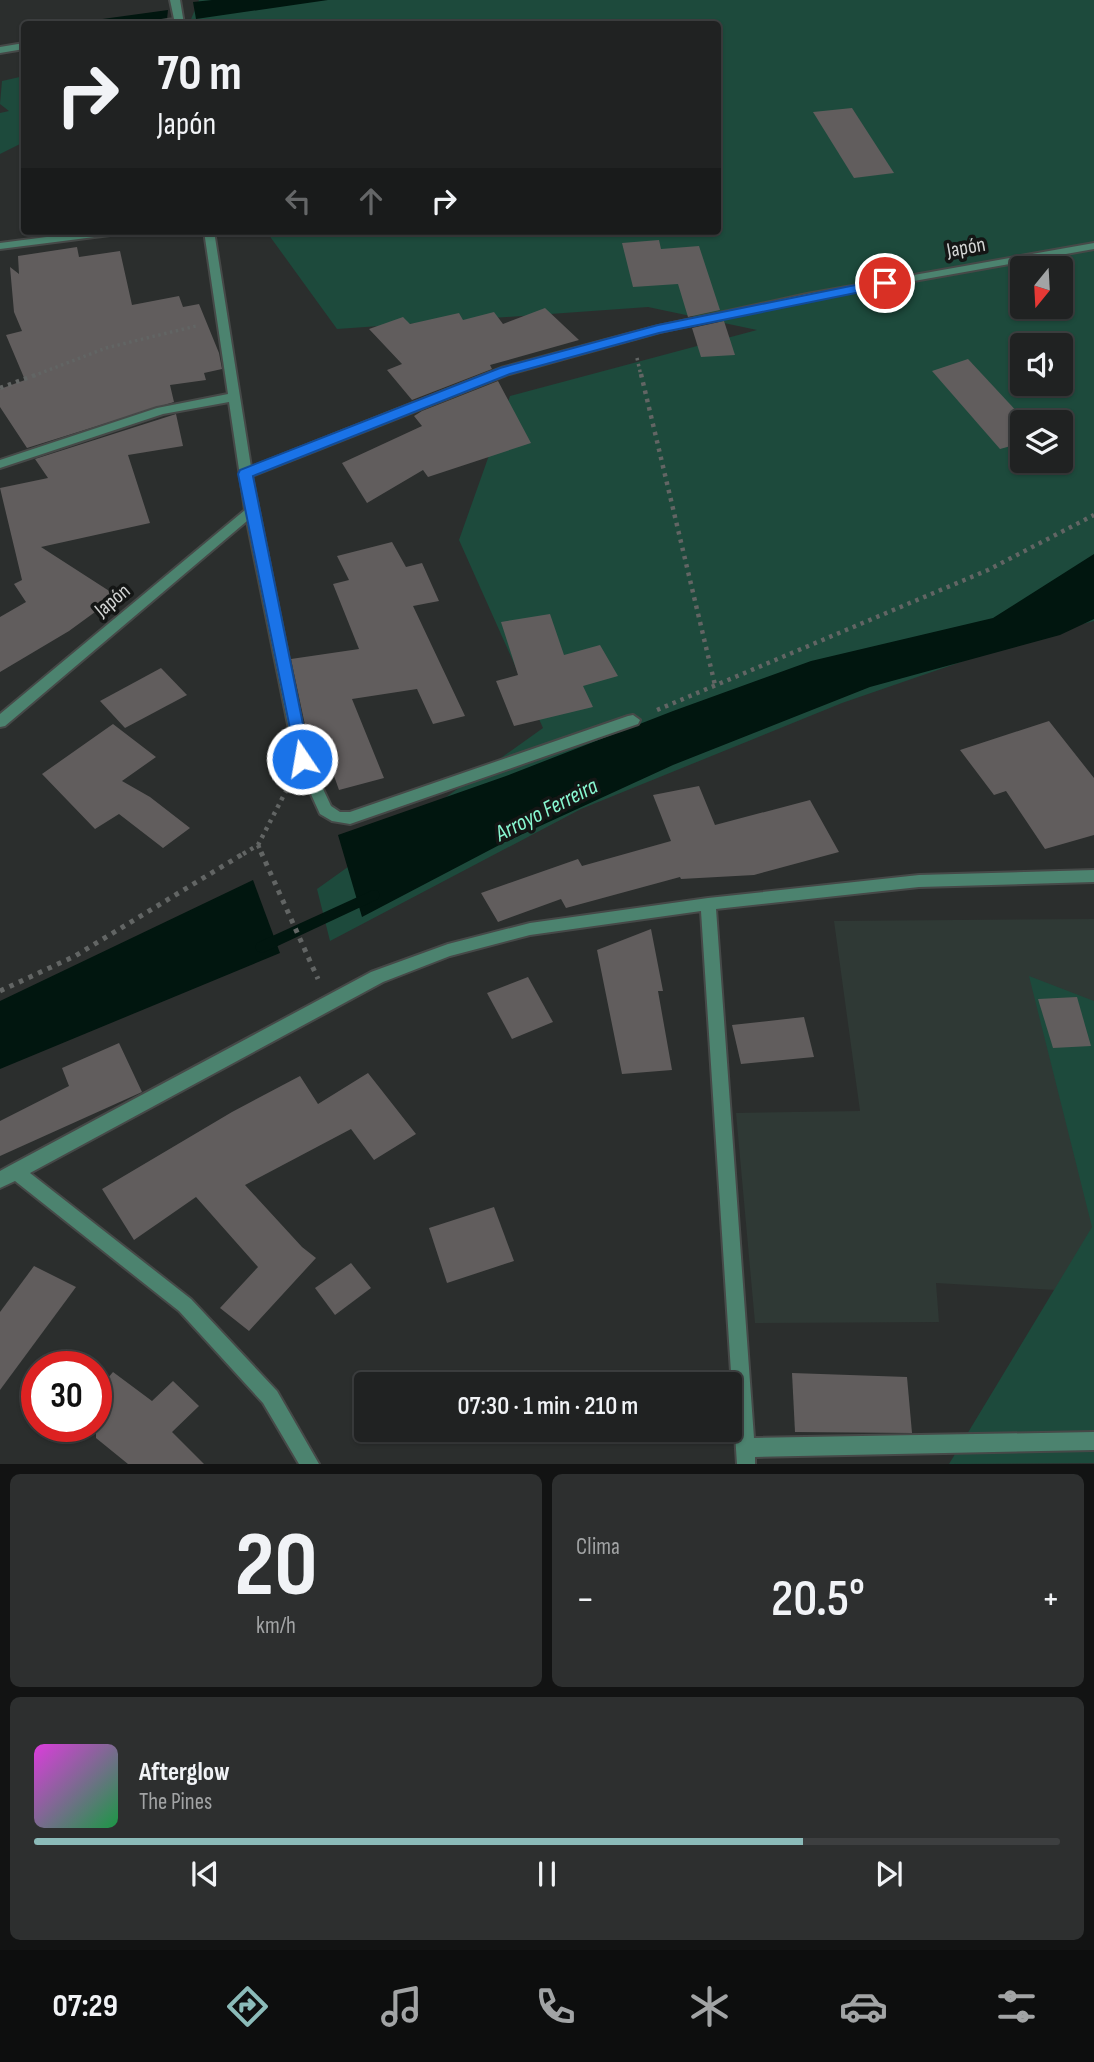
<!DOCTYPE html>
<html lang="es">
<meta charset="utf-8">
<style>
:root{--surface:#202222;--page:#2d2f2f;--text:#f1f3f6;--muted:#a2a4a5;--line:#3d3f40;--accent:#8bbbb9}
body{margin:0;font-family:"Sofia Sans Condensed",sans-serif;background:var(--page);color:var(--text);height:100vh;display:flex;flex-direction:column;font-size:26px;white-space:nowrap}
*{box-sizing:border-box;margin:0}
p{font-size:23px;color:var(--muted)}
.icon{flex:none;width:38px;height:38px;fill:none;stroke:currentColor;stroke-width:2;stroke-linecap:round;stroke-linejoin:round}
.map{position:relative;height:1464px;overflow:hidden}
.drawer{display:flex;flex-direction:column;gap:10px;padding:10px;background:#121313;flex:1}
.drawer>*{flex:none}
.banner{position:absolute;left:21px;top:21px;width:700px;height:214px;border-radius:7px;box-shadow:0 2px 5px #0004,0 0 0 2px var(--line);background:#202222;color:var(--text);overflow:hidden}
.needle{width:46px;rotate:198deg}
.fabs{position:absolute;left:1010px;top:256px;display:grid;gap:14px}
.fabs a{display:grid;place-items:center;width:63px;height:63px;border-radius:7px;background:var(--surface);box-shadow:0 2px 5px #0004,0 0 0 2px var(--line);font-size:35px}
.speed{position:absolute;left:21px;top:1351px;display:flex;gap:14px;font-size:35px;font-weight:700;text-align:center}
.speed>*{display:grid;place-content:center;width:91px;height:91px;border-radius:50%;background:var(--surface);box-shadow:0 2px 5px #0004,0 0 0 2px var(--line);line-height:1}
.speed .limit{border:10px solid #d22;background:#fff;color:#111}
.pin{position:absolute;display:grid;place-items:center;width:60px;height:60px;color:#fff;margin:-30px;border:4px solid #fff;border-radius:50%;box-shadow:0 2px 7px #0007}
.me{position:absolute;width:77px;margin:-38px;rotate:348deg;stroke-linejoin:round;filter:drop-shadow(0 0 5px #0008)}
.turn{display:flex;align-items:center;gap:24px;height:147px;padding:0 21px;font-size:32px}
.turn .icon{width:91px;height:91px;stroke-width:2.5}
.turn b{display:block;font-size:49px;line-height:60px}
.lanes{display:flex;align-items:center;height:66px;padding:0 21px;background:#0003;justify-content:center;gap:35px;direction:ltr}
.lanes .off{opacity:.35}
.big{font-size:52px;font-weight:600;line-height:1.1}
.drawer .tile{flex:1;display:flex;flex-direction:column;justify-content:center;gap:10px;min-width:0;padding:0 24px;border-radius:10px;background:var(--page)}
.drawer .dial{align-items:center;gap:0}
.dial b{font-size:91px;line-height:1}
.song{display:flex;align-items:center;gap:21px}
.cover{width:84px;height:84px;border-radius:10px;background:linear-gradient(135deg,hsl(300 70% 55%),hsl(140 70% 35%))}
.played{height:7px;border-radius:4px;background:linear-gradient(90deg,var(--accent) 75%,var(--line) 75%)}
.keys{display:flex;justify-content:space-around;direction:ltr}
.heat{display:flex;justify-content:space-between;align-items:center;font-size:38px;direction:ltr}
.drawer .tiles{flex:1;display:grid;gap:10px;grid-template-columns:1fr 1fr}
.tile:last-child{grid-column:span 2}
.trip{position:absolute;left:354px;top:1372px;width:388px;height:70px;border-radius:7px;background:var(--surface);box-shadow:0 2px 5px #0004,0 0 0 2px var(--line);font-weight:600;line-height:70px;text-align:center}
.tabs{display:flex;height:112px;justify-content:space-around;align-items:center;background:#0d0e0e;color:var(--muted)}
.tabs .icon{width:49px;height:49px}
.tabs .current{color:var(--accent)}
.tabs b{font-size:32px;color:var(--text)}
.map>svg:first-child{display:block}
.built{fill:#2f3935}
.green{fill:#1d4a3c;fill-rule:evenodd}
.water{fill:#01160f}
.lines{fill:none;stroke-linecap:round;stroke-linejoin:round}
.stream{fill:#01160f;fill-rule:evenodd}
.building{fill:#615d5d}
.minor-casing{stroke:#464948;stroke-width:4}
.path-far2{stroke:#626564;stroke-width:3.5;stroke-dasharray:2.5 3.5;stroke-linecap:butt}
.path-far1{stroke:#626564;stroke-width:4.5;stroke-dasharray:3.5 5;stroke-linecap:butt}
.path{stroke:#626564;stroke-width:5;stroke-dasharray:4.5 6;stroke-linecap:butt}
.minor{fill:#4c836f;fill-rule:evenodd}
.route{fill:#1a73e8;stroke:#114b97;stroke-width:2}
.labels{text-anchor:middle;stroke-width:7;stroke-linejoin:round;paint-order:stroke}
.street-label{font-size:21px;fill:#d2d4d3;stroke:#141615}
.water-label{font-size:23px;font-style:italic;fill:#88f7d1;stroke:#141615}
</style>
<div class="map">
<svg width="1094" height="1464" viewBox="0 0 1094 1464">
<rect width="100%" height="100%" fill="#2b2e2d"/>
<polygon class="built" points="1094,919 1094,1415 1056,1290 936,1283 939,1322 755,1323 736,1113 860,1111 834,921"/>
<g class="green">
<path d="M199,0H1094V621L1039,635L842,703L581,809L330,941L317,889L543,728L459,540L510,396L757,330L648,307L337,329L266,231H718V24H189ZM1022,268H1060V306H1022ZM1022,345H1060V383H1022ZM1022,422H1060V460H1022Z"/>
<polygon points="24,76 24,142 0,154 0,113 9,111 0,104 2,81"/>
<polygon points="1029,976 1094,1001 1094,1463 949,1464 1092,1227"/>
</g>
<g class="water">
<polygon points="212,0 328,0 196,19 193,2"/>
<polygon points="168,10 167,19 135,24 66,24"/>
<polygon points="1094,554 1094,619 1060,635 870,687 673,765 505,842 362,917 338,835 506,776 673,711 811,661 993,618"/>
<polygon points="253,880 280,953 0,1069 0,1001"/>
</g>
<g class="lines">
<polygon class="stream" points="373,890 378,891 380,895 378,899 267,951 262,953 257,951 255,947 257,943"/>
</g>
<g class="building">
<polygon points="852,108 894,173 854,178 813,112"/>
<polygon points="659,240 661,249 699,246 720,310 688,317 678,284 633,287 622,243"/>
<polygon points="77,247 79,257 120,251 132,305 179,296 183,307 199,304 219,353 222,369 204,373 206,380 170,385 174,402 27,448 0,407 0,389 25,380 6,335 22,331 14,312 10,267 19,274 18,256"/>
<polygon points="545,308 579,340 490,365 492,369 412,400 387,370 402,364 369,329 403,317 410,324 459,313 463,320 494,312 503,324"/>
<polygon points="724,321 735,355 701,357 692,328"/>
<polygon points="968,359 1022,417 1022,443 1000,449 932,371"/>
<polygon points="498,381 531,443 428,477 423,470 367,503 342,463 422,426 414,416 422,411"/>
<polygon points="176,414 183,446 128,455 150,523 41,547 117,596 69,631 0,672 0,617 26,602 14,584 22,580 0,488 48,478 35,459"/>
<polygon points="392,542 406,567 422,563 439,601 413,606 465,716 433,724 417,689 352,699 384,778 339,790 328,759 314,763 312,758 291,659 359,649 333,584 349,580 337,556"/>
<polygon points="550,614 564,655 600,645 618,676 583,686 593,707 514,726 496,681 518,675 501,622"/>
<polygon points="161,668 187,695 125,728 100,701"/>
<polygon points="1049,721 1094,778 1094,835 1045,849 1006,791 994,795 960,750"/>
<polygon points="113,724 156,757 122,781 150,797 190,828 163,848 119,814 95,829 42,774"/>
<polygon points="699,786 715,825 810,800 839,852 754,875 681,879 680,877 566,908 561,899 498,922 481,893 578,859 582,866 671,841 653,795"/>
<polygon points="651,929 663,991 658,991 672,1070 622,1074 597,950"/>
<polygon points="528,977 553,1022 512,1039 487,993"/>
<polygon points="1077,997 1091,1046 1053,1048 1038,999"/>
<polygon points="804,1017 814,1057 741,1064 732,1025"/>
<polygon points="119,1043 142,1092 0,1156 0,1121 69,1086 62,1068"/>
<polygon points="368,1073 416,1134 374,1160 351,1129 245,1185 302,1247 316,1258 249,1331 220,1308 258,1267 196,1197 134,1240 102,1189 232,1112 300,1076 318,1104"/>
<polygon points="494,1207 514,1261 447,1283 429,1228"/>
<polygon points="351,1263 371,1288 335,1315 315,1288"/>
<polygon points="34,1266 76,1287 0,1390 0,1312"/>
<polygon points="113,1372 152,1401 173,1381 199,1406 172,1432 204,1464 128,1464 96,1438 96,1392"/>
<polygon points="792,1373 907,1377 912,1433 795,1432"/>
</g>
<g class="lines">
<g class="minor-casing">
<g id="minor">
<polygon points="170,0 180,0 184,24 154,24 155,22 174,19"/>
<polygon points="24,43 24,49 0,53 0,47"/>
<polygon points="93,231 123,231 118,234 0,249 0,243"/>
<polygon points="204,231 214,231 251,467 501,368 654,327 807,294 1094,243 1094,249 807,300 660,332 509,374 252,476 309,759 331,806 340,812 350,812 628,716 633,715 640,720 638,724 350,824 332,821 320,814 295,759 247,521 5,726 0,727 0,714 245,510 229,402 163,414 0,468 0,460 157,408 228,394"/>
<polygon points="1094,870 1094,882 919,887 716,909 754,1438 1094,1432 1094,1450 755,1457 755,1464 737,1464 701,911 530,935 450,956 383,982 30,1173 191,1299 277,1391 319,1464 299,1464 263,1403 179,1311 15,1181 0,1188 0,1171 9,1166 371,972 448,944 530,923 708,898 919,875"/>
</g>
</g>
<g class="path-far2">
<polyline points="637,358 641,376"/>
<polyline points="33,376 106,348 196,326"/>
</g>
<g class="path-far1">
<polyline points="641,374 715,685"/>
<polyline points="0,388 38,374"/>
<polyline points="657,710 988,570 1094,515"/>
<polyline points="258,845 262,854"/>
<polyline points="243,854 258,845 286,791"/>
</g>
<g class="path">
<polyline points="261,852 318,979"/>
<polyline points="0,991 75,956 246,852"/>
</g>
<use href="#minor" class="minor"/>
</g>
<polygon class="route" points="885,279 892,283 890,286 659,333 510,374 253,476 310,759 308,763 297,763 238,474 240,470 500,368 658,325"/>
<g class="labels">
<g class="street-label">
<text transform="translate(966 247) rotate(-10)" y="7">Japón</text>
<text transform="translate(112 600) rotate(-40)" y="7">Japón</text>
</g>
<g class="water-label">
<text transform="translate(546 809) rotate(-27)" y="8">Arroyo Ferreira</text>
</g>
</g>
</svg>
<div class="fabs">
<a><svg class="needle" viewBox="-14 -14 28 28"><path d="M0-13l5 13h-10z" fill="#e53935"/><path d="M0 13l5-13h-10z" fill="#a2a4a5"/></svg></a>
<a><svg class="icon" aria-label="sound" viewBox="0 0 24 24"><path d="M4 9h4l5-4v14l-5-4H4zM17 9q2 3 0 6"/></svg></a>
<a><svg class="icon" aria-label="layers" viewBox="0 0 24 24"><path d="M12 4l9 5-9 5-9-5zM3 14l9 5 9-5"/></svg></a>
</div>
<div class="speed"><div class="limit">30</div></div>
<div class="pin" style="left:885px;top:283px;background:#d93025"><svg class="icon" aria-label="arrive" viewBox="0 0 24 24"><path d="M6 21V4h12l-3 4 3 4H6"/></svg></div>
<svg class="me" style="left:302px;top:759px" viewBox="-20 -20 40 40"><circle r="17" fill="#1a73e8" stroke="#fff" stroke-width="3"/><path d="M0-11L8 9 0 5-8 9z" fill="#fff"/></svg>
<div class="trip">07:30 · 1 min · 210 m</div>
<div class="banner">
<div class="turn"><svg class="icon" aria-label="right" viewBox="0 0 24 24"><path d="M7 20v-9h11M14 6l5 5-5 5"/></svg><div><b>70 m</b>Japón</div></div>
<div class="lanes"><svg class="icon off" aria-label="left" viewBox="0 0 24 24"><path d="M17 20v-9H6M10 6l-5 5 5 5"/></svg><svg class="icon off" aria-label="ahead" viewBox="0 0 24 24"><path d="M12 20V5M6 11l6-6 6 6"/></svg><svg class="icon" aria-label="right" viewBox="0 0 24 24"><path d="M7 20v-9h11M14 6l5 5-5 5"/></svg></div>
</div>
</div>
<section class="drawer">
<div class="tiles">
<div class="tile dial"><b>20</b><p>km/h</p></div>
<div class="tile"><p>Clima</p>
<div class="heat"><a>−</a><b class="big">20.5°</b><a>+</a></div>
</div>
<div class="tile">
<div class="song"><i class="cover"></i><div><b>Afterglow</b><p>The Pines</p></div></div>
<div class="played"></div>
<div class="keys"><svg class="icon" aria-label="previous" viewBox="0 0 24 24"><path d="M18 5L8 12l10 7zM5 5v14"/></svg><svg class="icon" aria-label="pause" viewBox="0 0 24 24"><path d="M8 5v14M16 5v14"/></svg><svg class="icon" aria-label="next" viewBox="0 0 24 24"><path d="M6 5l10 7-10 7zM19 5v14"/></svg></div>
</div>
</div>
</section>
<nav class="tabs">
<b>07:29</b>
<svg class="icon current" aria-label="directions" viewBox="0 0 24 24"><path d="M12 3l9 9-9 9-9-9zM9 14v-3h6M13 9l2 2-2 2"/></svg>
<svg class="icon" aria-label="music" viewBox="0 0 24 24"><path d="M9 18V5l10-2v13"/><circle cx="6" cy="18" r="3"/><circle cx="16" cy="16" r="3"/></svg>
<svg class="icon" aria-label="phone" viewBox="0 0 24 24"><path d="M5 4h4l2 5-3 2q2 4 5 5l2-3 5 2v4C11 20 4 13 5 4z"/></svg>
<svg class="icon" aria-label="climate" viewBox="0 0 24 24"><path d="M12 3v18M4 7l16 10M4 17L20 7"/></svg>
<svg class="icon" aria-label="car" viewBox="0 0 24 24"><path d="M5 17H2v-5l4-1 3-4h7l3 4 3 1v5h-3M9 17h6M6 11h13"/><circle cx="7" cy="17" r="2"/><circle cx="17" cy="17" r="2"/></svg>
<svg class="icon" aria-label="filters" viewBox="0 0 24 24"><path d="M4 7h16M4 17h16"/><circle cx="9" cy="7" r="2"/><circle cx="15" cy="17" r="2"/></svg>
</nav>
